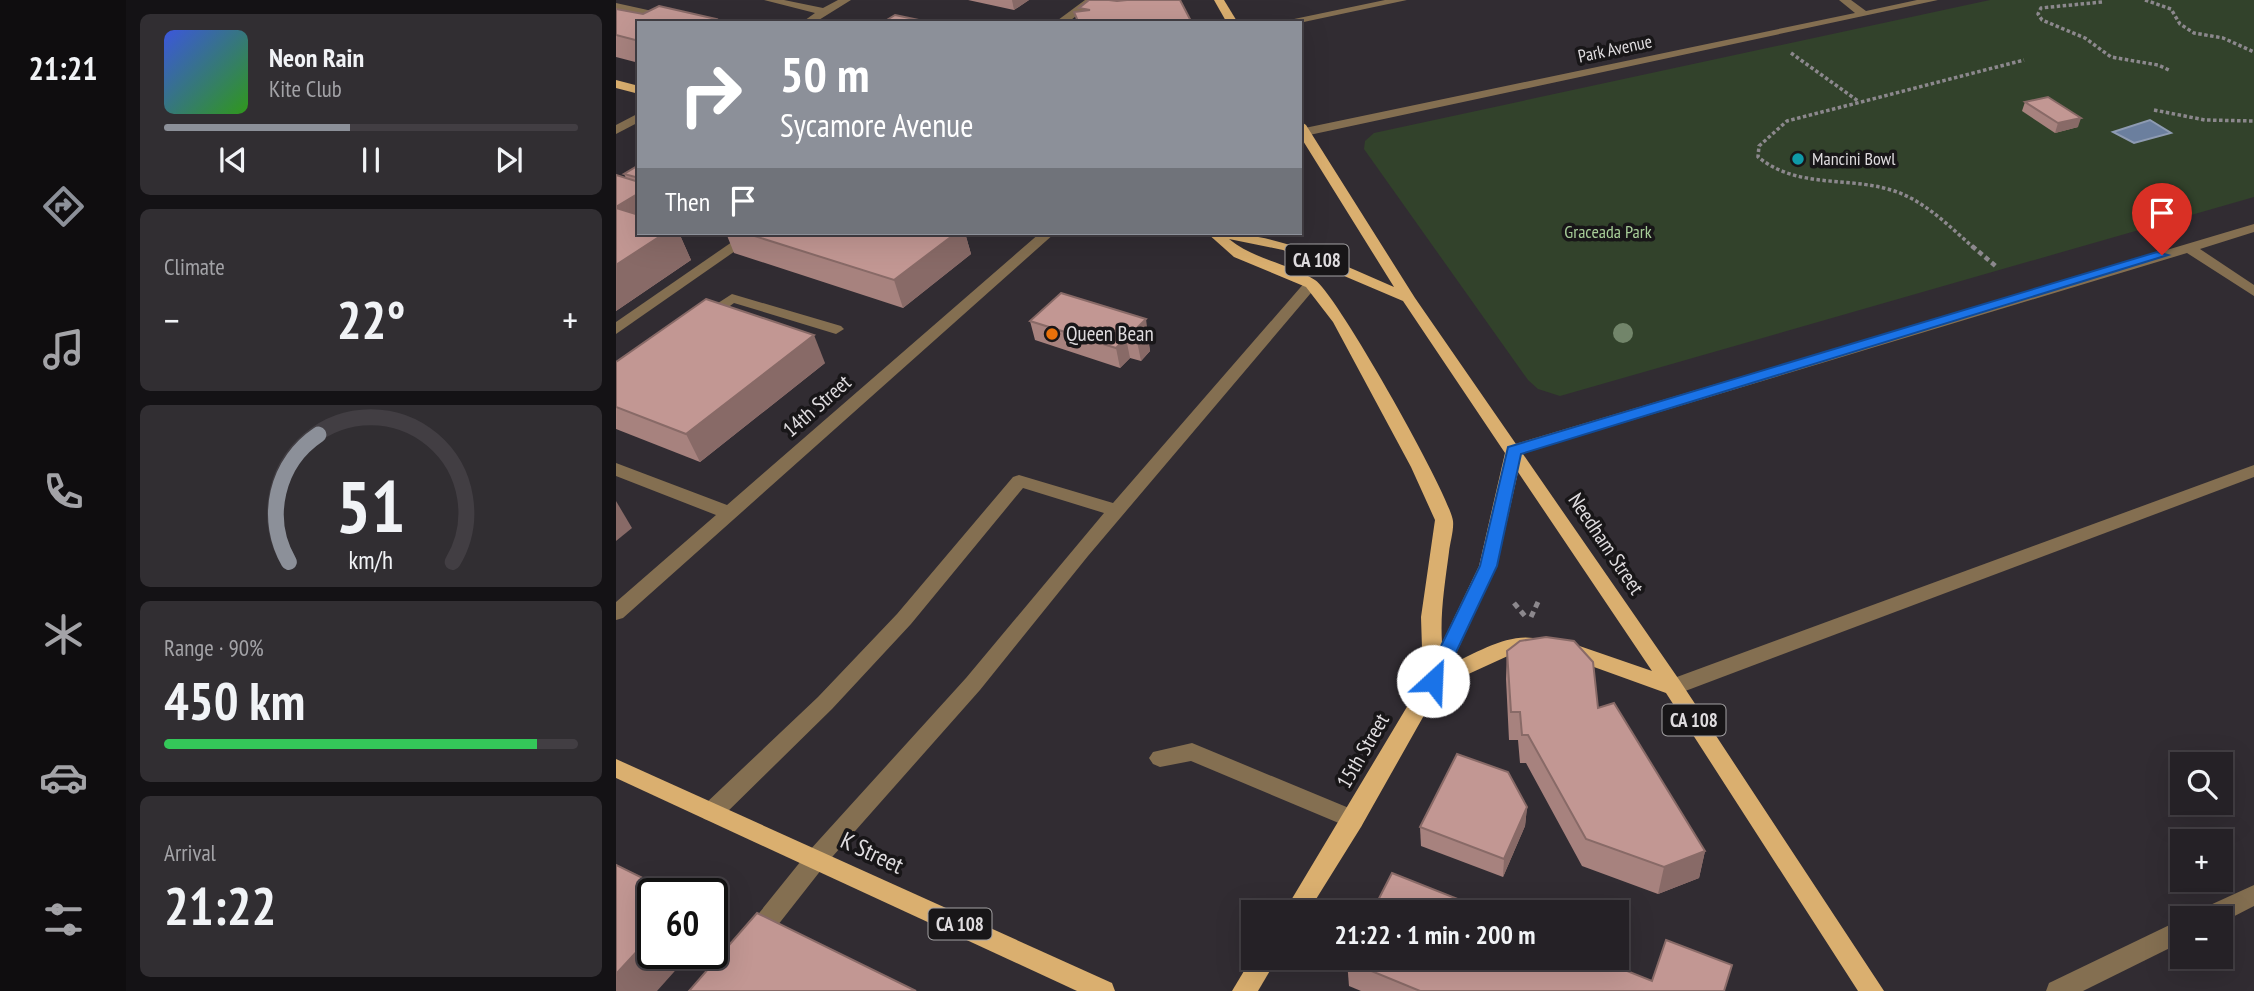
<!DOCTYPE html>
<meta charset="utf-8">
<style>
:root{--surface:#252126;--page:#312e32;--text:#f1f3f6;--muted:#a3a3a7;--line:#423e43;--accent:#8c9099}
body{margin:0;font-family:"PT Sans Narrow",sans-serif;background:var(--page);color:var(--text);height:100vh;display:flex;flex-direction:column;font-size:26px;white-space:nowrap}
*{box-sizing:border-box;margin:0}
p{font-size:23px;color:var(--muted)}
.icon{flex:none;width:38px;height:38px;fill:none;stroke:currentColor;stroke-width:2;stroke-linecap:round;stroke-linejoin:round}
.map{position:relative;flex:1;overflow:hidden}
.details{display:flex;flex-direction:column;gap:14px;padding:14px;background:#141215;width:490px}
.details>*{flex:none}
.top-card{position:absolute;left:21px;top:21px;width:665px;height:214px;border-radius:0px;box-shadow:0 7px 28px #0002,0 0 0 2px var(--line);background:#8c9099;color:#fff;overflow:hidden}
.fabs{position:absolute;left:1554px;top:752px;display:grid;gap:14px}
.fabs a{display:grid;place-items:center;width:63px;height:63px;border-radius:0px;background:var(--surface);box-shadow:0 7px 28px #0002,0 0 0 2px var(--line);font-size:35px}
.speed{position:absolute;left:21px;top:878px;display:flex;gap:14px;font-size:35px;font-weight:700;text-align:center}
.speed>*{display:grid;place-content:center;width:91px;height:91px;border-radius:50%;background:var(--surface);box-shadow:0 7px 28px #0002,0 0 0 2px var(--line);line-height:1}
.speed .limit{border:4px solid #111;border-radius:10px;background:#fff;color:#111}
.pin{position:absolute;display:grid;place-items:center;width:60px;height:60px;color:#fff;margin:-72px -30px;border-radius:50% 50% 50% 0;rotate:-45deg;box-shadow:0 0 7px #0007}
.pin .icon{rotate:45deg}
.me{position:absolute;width:77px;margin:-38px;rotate:25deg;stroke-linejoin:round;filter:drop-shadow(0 0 5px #0008)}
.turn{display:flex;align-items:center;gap:24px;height:147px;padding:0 28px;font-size:32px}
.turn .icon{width:91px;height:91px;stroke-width:2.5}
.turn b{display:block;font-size:49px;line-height:60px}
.then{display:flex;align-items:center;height:66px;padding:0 28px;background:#0003;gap:14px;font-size:26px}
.big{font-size:52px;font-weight:700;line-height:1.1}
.details .card{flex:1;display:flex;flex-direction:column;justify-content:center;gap:10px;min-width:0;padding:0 24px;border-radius:10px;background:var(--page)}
.details .dial{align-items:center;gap:0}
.dial svg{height:182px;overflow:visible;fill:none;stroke:var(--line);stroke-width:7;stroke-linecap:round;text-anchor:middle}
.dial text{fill:var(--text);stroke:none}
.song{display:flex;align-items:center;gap:21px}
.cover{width:84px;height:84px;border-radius:10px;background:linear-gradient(135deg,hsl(230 70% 55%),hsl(110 70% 35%))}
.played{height:7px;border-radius:4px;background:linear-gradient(90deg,var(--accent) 45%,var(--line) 45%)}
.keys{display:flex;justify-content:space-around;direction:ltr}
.heat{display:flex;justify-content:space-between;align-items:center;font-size:38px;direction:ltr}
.charge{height:10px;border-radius:5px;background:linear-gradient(90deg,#34c759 90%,var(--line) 0)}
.trip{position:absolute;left:625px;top:900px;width:388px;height:70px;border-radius:0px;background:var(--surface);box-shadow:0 7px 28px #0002,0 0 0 2px var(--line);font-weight:700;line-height:70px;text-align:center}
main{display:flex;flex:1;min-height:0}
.tab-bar{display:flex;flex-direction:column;width:126px;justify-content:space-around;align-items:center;background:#0f0d0f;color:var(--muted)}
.tab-bar .icon{width:49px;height:49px}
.tab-bar .on{color:var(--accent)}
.tab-bar b{font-size:32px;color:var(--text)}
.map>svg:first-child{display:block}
.green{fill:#32422b}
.water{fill:#6b7f9e;stroke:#8e9bb2;stroke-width:2}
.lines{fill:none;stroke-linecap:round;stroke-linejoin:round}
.path-far2{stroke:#8c888d;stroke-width:3.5;stroke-dasharray:3.5 2.5;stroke-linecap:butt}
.path-far1{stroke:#8c888d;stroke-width:4.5;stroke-dasharray:5 3.5;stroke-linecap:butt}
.path{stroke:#8c888d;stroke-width:5;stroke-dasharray:6 4.5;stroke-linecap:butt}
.minor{fill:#846f51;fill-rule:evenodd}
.major{fill:#daaf6f;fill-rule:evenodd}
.tree{fill:#72856a}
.wall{fill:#a7827e}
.shaded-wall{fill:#886a67}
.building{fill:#c29793;stroke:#886a67;stroke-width:2}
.route{fill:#1a73e8;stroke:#114b97;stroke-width:2}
.culture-dot{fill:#0f9aa8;stroke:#181618;stroke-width:2.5}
.food-dot{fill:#e8710a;stroke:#181618;stroke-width:2.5}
.labels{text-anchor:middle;stroke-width:7;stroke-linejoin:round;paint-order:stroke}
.far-street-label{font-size:18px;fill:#dfdcdf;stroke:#181618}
.far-poi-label{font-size:18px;fill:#dfdcdf;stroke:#181618;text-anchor:start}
.far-park-label{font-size:18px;fill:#a7cd98;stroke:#181618}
.shield{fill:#181618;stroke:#a3a1a3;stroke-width:2}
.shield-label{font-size:19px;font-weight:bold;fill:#dfdcdf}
.poi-label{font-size:21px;fill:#dfdcdf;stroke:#181618;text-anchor:start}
.street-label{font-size:21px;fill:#dfdcdf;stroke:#181618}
.near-street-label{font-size:24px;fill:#dfdcdf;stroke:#181618}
</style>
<main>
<nav class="tab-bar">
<b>21:21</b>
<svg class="icon on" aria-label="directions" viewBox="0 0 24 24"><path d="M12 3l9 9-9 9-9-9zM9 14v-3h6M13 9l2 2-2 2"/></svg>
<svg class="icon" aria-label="music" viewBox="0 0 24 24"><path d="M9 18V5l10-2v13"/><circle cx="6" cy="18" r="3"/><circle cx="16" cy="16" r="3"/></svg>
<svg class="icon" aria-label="phone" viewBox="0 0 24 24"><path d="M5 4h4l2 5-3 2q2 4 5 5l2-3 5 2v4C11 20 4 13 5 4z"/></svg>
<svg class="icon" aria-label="climate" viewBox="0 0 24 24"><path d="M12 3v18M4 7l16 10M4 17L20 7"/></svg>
<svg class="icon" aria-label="car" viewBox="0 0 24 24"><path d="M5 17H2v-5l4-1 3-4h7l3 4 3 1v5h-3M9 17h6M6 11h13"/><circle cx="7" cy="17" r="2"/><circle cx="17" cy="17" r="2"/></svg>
<svg class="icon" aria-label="filters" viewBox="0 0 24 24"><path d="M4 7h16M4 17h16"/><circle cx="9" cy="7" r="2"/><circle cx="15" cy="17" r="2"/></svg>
</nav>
<section class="details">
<div class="card">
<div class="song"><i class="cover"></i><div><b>Neon Rain</b><p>Kite Club</p></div></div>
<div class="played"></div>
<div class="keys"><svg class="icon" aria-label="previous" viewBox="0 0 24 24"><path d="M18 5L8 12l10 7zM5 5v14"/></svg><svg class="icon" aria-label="pause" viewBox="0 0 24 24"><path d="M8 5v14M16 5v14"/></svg><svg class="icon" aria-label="next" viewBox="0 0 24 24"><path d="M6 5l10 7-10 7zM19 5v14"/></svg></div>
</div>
<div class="card"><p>Climate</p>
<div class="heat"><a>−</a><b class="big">22°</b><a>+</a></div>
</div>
<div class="card dial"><svg viewBox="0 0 100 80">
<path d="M14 69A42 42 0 1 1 86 69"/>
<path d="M14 69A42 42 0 0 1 27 13" stroke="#8c9099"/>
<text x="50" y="56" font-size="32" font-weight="700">51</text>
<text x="50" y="72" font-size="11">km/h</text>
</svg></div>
<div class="card"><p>Range · 90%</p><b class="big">450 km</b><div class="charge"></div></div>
<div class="card"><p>Arrival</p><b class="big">21:22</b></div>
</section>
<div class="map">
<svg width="1638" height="991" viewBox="0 0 1638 991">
<rect width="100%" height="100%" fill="#312c32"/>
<polygon class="green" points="1374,0 1638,0 1638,197 944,396 922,389 912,380 748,149 749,141 758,133"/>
<polygon class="water" points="1534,120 1555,133 1518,143 1497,132"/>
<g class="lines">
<g class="path-far2">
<polyline points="1529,0 1555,9 1564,24 1578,33 1607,38 1638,52"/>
<polyline points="1486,2 1425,8 1422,14 1426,20 1469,38 1495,57 1542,65 1555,71"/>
<polyline points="1175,53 1242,101"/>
<polyline points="1538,110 1589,120 1638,121"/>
<path d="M1358,248C1334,227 1307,199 1275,190C1229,176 1182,189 1142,157L1143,146L1171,121L1408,60"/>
</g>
<polyline class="path-far1" points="1356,246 1382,268"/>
<g class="path">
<polyline points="898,603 909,616"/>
<polyline points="915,617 922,602"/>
</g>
<g class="minor">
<polygon points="148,0 168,0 207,8 222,0 235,0 198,23 185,23 199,13"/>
<polygon points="469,0 481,0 451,23 438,23"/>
<polygon points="769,0 791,0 683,23 659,23"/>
<polygon points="1223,0 1235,0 1250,11 1301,0 1322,0 684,137 684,129 1239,13"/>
<polygon points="0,3 77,20 82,23 61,23 0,9"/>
<polygon points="23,113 23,122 0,134 0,125"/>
<polygon points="1638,224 1638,232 1584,249 1638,285 1638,296 1571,253 904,454 892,454 890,450 892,446"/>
<polygon points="129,233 145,233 0,334 0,322"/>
<polygon points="424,233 439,233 7,618 0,620 0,602 100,515 0,476 0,463 111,505"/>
<polygon points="695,280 702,284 700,287 472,556 364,690 209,865 147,944 139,947 131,944 127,936 131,928 193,851 350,678 488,513 407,488 295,624 216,709 104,819 96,821 88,819 85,812 88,805 202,697 281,614 397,477 403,475 497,503 690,281"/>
<polygon points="116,294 225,326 228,329 220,334 118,303 95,320 85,320 82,317 85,314"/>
<polygon points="1638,465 1638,477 1064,693 1057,695 1050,693 1047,687 1050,681"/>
<polygon points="576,743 745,813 748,820 745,827 737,829 575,761 544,767 537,764 533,758 537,752"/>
<polygon points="1638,885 1638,906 1605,923 1605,919 1578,919 1581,911"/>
<polygon points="1566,919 1566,942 1467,991 1430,991 1433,983"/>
</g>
<g class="major">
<polygon points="598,0 608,0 622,23 611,23"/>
<polygon points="0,80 23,86 23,94 0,88"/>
<path d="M684,121L690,125L799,298L1064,681L1268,991H1242L1050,693L942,654L939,649L942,644L949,641L1036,671L902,472L881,566L835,664C861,653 896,630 925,640L928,645L925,650L894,655L824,687L745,827L692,912H668L807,680L805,617L819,520L795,467L717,322L690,287L618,257L591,233C658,230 717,261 778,287L684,136ZM613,239L667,250L787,301L889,453L863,566L826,643C824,612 829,583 833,552C834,543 838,530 837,521C834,495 720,293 699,280C671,263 639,260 613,239Z"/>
<polygon points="0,759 496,983 499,991 461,991 0,778"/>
<polygon points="637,956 662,957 642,991 616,991"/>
</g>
</g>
<circle class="tree" cx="1007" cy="333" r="10"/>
<g class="wall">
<polygon points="352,0 413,0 398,10"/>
<polygon points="0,9 27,14 23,23 23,63 0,57"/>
<polygon points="1409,102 1462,127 1439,133 1406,111"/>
<polygon points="23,165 23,233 63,233 75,260 0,311 10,178 8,174"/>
<polygon points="110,233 349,233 355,254 287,308 118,253"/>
<polygon points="414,321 533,339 532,340 534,351 525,361 514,358 504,368 419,340"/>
<polygon points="0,362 209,363 84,462 0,429"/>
<polygon points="891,651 982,708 1089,851 1083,878 1042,894 966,866 910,763 904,763 902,740 893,740 890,679"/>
<polygon points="911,807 909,826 887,877 805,846 804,827"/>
<polygon points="731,961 1036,981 1108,991 745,991 733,986"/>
</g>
<g class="shaded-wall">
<polygon points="396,0 413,0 398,10"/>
<polygon points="1465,118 1462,127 1439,133 1442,123"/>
<polygon points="23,193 23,217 0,214 0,207"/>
<polygon points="49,233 63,233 75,260 0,311 0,265"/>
<polygon points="340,233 349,233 355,254 287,308 278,280"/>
<polygon points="530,319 534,351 525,361 521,341 520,329"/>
<polygon points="198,335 209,363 84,462 70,434"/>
<polygon points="510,338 514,358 504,368 500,348"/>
<polygon points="0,501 16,528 0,541"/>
<polygon points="911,807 909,826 887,877 888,859"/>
<polygon points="1089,851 1083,878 1042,894 1048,867"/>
<polygon points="37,934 37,954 74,954 41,991 0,991 0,974"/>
</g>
<g class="building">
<polygon points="473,0 493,0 501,1 511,0 564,0 576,23 456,23 461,19 458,12 474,10 463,8"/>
<polygon points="43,6 100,19 94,23 23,23 23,41 0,35 0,9 27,14"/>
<polygon points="279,15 317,23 266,23"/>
<polygon points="1432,97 1465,118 1442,123 1409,102"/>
<polygon points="23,165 23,178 8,174"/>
<polygon points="0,175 23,182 23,193 0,207"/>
<polygon points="0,208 23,215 23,233 49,233 0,265"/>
<polygon points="129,233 340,233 278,280"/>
<polygon points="445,293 530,319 520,329 531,332 521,341 510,338 500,348 414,321"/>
<polygon points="90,299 198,335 70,434 0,407 0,362"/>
<polygon points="930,637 958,641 977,662 982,708 998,703 1089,851 1048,867 970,839 912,735 906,735 904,712 895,712 891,651 904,641"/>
<polygon points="841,754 892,772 911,807 888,859 804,827"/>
<polygon points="0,865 59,894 37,894 37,934 0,974"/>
<polygon points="776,873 867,909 866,912 756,912"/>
<polygon points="141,913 300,991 73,991"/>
<polygon points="1050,940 1116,965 1108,991 804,991 731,961 733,957 976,957 1036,981"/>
</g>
<polygon class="route" points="1541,252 1552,255 905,454 881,566 824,686 811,686 808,681 864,566 892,447"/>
<circle class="culture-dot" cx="1182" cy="159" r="7"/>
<circle class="food-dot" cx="436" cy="334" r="7"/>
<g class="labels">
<g class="far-street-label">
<text transform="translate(999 49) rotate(-12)" y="6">Park Avenue</text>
</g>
<g class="far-poi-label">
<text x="1196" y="165">Mancini Bowl</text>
</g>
<g class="far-park-label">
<text x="992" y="238">Graceada Park</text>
</g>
<g class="shield">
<rect x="669.5" y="244.5" width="63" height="31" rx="5"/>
<rect x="1046.5" y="704.5" width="63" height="31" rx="5"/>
<rect x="312.5" y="908.5" width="63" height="31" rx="5"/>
</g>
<g class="shield-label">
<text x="701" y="267">CA 108</text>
<text x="1078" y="727">CA 108</text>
<text x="344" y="931">CA 108</text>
</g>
<g class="poi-label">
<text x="450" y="341">Queen Bean</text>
</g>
<g class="street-label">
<text transform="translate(201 406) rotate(-41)" y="7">14th Street</text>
<text transform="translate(990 544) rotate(56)" y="7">Needham Street</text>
<text transform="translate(747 751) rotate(-60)" y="7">15th Street</text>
</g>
<g class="near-street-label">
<text transform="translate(256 853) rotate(25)" y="8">K Street</text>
</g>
</g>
</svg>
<div class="fabs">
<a><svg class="icon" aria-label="search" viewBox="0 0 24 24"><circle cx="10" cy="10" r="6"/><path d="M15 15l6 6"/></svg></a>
<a>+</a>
<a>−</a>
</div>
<div class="speed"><div class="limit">60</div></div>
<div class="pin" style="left:1546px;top:255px;background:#d93025"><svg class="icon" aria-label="arrive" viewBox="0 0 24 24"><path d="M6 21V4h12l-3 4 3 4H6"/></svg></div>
<svg class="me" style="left:817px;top:681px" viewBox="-20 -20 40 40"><circle r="19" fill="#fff"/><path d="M0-13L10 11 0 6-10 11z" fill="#1a73e8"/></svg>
<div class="trip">21:22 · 1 min · 200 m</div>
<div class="top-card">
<div class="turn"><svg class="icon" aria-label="right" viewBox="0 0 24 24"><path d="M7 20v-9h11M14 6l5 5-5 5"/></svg><div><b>50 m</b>Sycamore Avenue</div></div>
<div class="then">Then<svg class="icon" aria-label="arrive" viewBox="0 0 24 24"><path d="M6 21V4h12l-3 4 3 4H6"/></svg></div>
</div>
</div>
</main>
